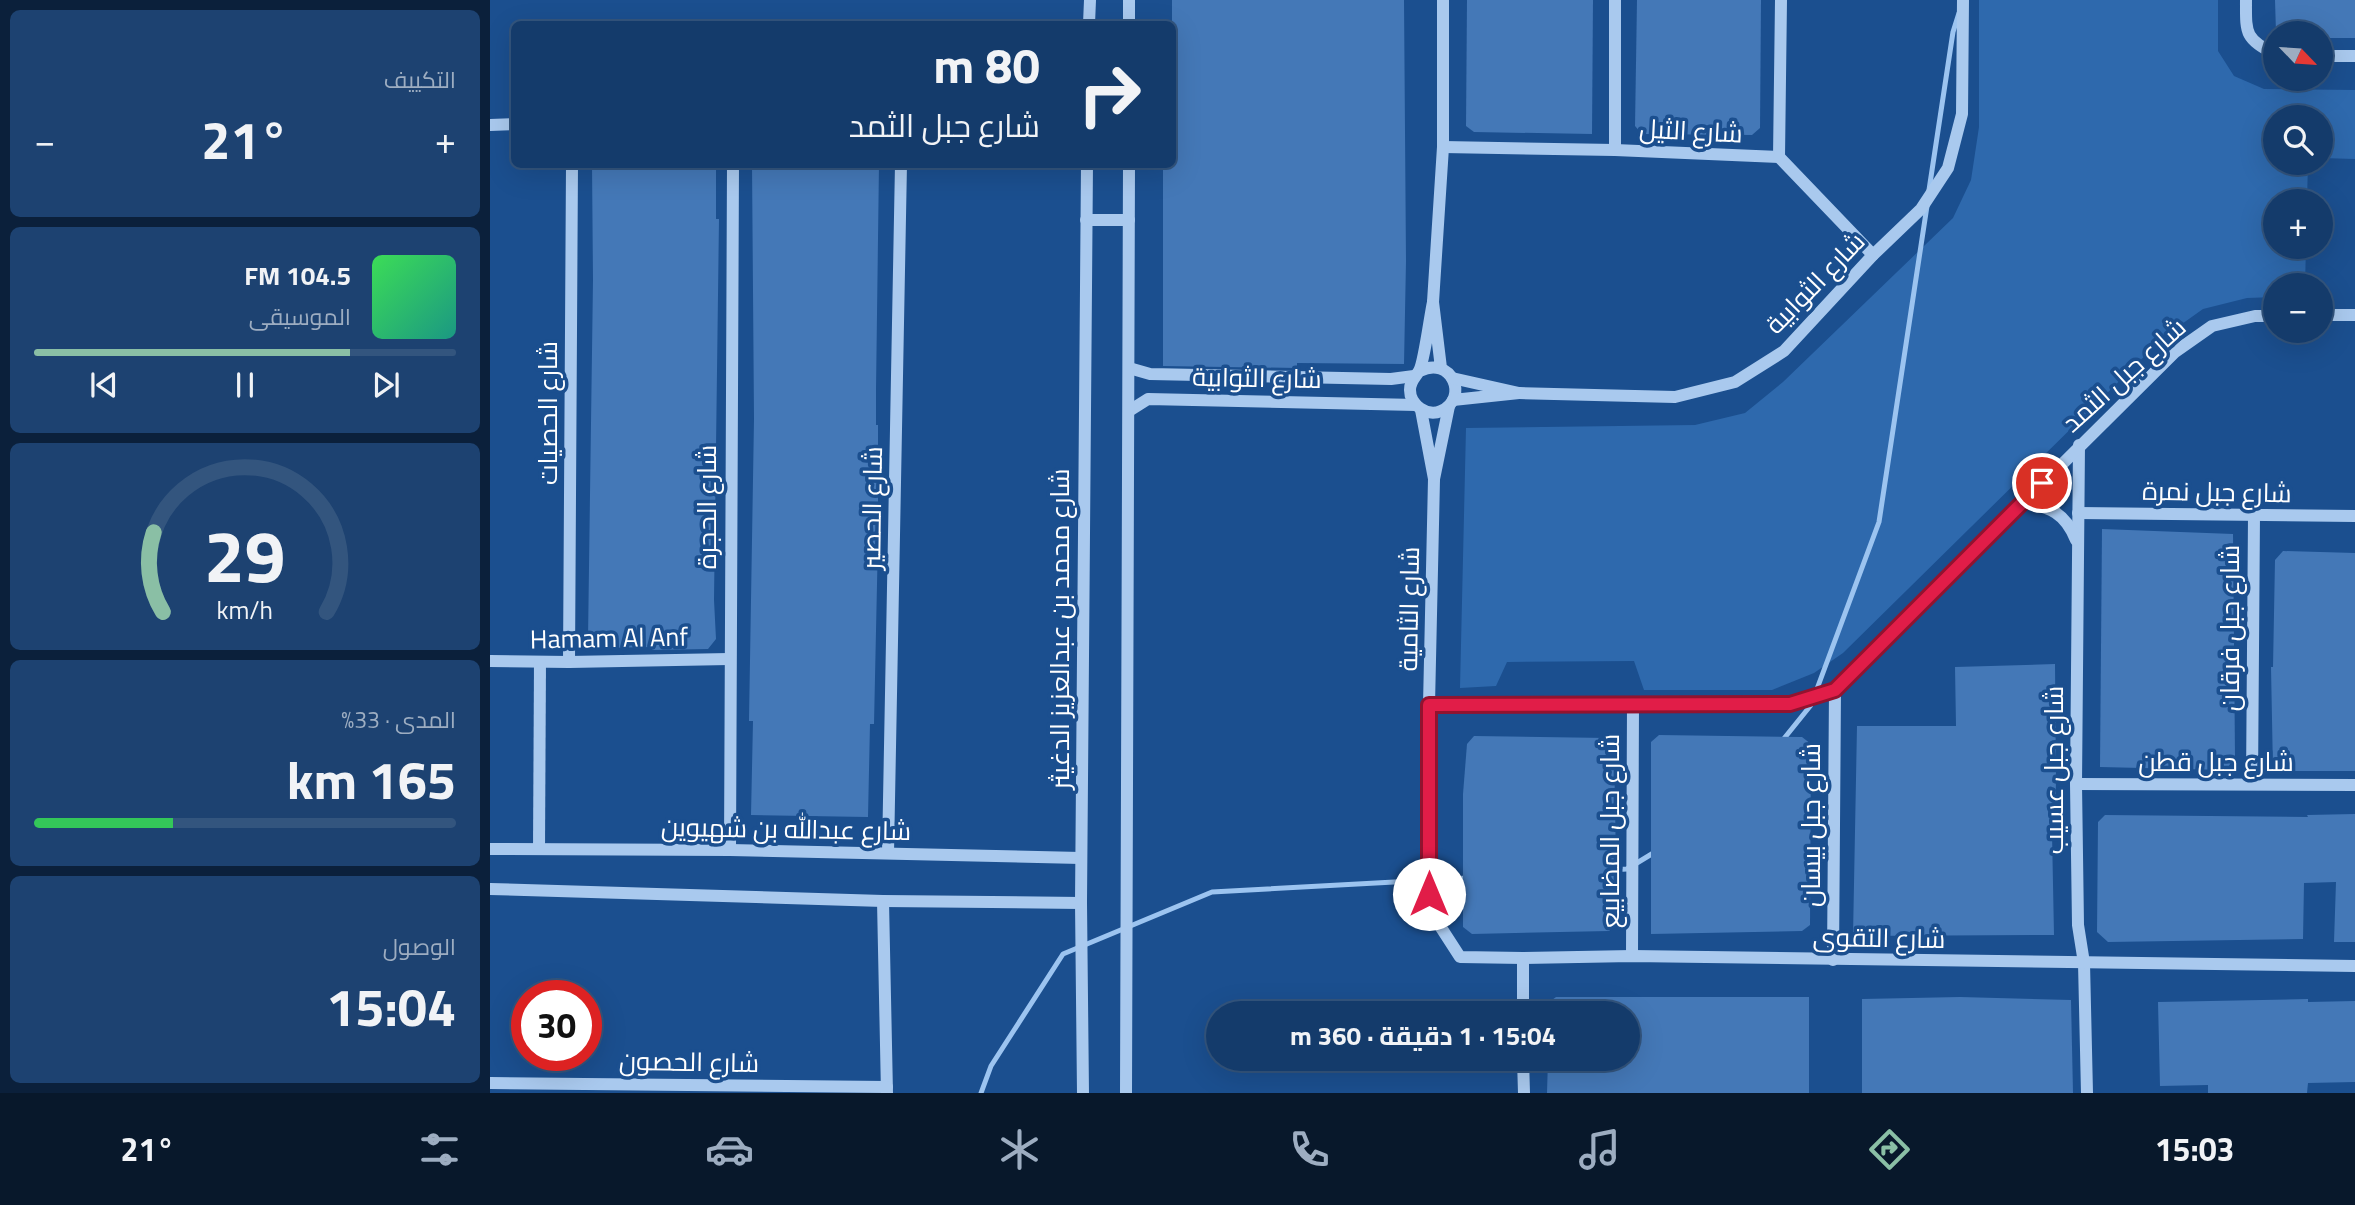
<!DOCTYPE html>
<html lang="ar">
<meta charset="utf-8">
<style>
:root{--surface:#143b6b;--page:#1d4271;--text:#f1f3f6;--muted:#9dadc1;--line:#33557e;--accent:#8abfa5}
body{margin:0;font-family:"Titillium Web",Cairo,sans-serif;background:var(--page);color:var(--text);direction:rtl;height:100vh;display:flex;flex-direction:column;font-size:26px;white-space:nowrap}
*{box-sizing:border-box;margin:0}
p{font-size:23px;color:var(--muted)}
.icon{flex:none;width:38px;height:38px;fill:none;stroke:currentColor;stroke-width:2;stroke-linecap:round;stroke-linejoin:round}
.map{position:relative;flex:1;overflow:hidden;direction:ltr}
.sheet{display:flex;flex-direction:column;gap:10px;padding:10px;background:#0b203b;width:490px}
.sheet>*{flex:none}
.top-card{position:absolute;left:21px;top:21px;width:665px;height:147px;border-radius:10px;box-shadow:0 7px 28px #0002,0 0 0 2px var(--line);direction:rtl;background:#143b6b;color:var(--text);overflow:hidden}
.needle{width:46px;rotate:115deg}
.buttons{position:absolute;left:1773px;top:21px;display:grid;gap:14px}
.buttons a{display:grid;place-items:center;width:70px;height:70px;border-radius:50%;background:var(--surface);box-shadow:0 7px 28px #0002,0 0 0 2px var(--line);font-size:35px}
.speed{position:absolute;left:21px;top:980px;display:flex;gap:14px;font-size:35px;font-weight:700;text-align:center}
.speed>*{display:grid;place-content:center;width:91px;height:91px;border-radius:50%;background:var(--surface);box-shadow:0 7px 28px #0002,0 0 0 2px var(--line);line-height:1}
.speed .limit{border:10px solid #d22;background:#fff;color:#111}
.pin{position:absolute;display:grid;place-items:center;width:60px;height:60px;color:#fff;margin:-30px;border:4px solid #fff;border-radius:50%;box-shadow:0 2px 7px #0007}
.me{position:absolute;width:77px;margin:-38px;rotate:0deg;stroke-linejoin:round;filter:drop-shadow(0 0 5px #0008)}
.turn{display:flex;align-items:center;gap:24px;height:147px;padding:0 21px;font-size:32px}
.turn .icon{width:91px;height:91px;stroke-width:2.5}
.turn b{display:block;font-size:49px;line-height:60px}
.big{font-size:52px;font-weight:700;line-height:1.1}
.sheet .tile{flex:1;display:flex;flex-direction:column;justify-content:center;gap:10px;min-width:0;padding:0 24px;border-radius:10px;background:var(--page)}
.sheet .dial{align-items:center;gap:0}
.dial svg{height:182px;overflow:visible;fill:none;stroke:var(--line);stroke-width:7;stroke-linecap:round;text-anchor:middle}
.dial text{fill:var(--text);stroke:none}
.song{display:flex;align-items:center;gap:21px}
.cover{width:84px;height:84px;border-radius:10px;background:linear-gradient(135deg,hsl(130 70% 55%),hsl(170 70% 35%))}
.played{height:7px;border-radius:4px;background:linear-gradient(90deg,var(--accent) 75%,var(--line) 75%)}
.keys{display:flex;justify-content:space-around;direction:ltr}
.heat{display:flex;justify-content:space-between;align-items:center;font-size:38px;direction:ltr}
.charge{height:10px;border-radius:5px;background:linear-gradient(90deg,#34c759 33%,var(--line) 0)}
.trip{position:absolute;left:716px;top:1001px;width:434px;height:70px;border-radius:35px;background:var(--surface);box-shadow:0 7px 28px #0002,0 0 0 2px var(--line);font-weight:700;line-height:70px;text-align:center;direction:rtl}
.tabs{display:flex;height:112px;justify-content:space-around;align-items:center;background:#08182b;color:var(--muted)}
.tabs .icon{width:49px;height:49px}
.tabs .on{color:var(--accent)}
.tabs b{font-size:32px;color:var(--text)}
main{display:flex;flex:1;min-height:0}
.map>svg:first-child{display:block}
.green{fill:#2e69ad}
.lines{fill:none;stroke-linecap:round;stroke-linejoin:round}
.stream{stroke:#9cc4f0;stroke-width:5}
.building{fill:#4478b7}
.minor{stroke:#a9c9ee;stroke-width:12}
.route-casing{stroke:#92132f;stroke-width:18}
.route{stroke:#e11d48;stroke-width:12}
.labels{text-anchor:middle;stroke-width:7;stroke-linejoin:round;paint-order:stroke}
.street-label{font-size:26px;fill:#fff;stroke:#1b4f8f}
</style>
<main>
<div class="map">
<svg width="1865" height="1093" viewBox="0 0 1865 1093">
<rect width="100%" height="100%" fill="#1b4f8f"/>
<polygon class="green" points="1489,0 1728,0 1728,51 1744,76 1774,89 1865,90 1865,159 1831,158 1830,117 1785,117 1785,163 1818,163 1817,201 1785,201 1785,247 1816,247 1815,285 1785,285 1785,297 1757,298 1713,309 1675,336 1353,653 1324,673 1282,690 1154,690 1144,661 1017,662 1006,686 970,688 976,428 1205,425 1255,413 1293,382 1463,218 1481,180 1489,127"/>
<g class="lines">
<g class="stream">
<polyline points="1439,190 1463,32 1469,13"/>
<polyline points="1292,741 1321,705 1389,522 1437,206"/>
<polyline points="1120,870 1137,869 1165,852"/>
<polyline points="491,1093 501,1066 573,954 722,892 978,878"/>
</g>
</g>
<g class="building">
<polygon points="682,0 914,0 916,261 914,364 807,363 807,368 673,366 673,164 682,164"/>
<polygon points="977,0 1103,0 1102,134 984,132 976,126"/>
<polygon points="1147,0 1271,0 1270,128 1262,135 1152,134 1145,126"/>
<polygon points="1785,0 1865,0 1865,38 1830,38 1830,33 1786,33"/>
<polygon points="102,164 226,164 226,219 229,219 224,600 226,639 218,649 162,650 162,647 106,648 98,639 103,280"/>
<polygon points="262,164 389,164 386,390 386,425 388,425 388,538 384,724 380,724 378,817 261,815 263,721 259,721 264,419"/>
<polygon points="1612,529 1743,534 1745,757 1736,770 1610,767"/>
<polygon points="1793,551 1865,553 1865,771 1783,771 1781,667 1783,667 1785,560"/>
<polygon points="1565,664 1566,778 1565,833 1562,833 1564,935 1363,936 1367,726 1466,726 1465,667"/>
<polygon points="1169,735 1312,737 1321,744 1320,925 1312,931 1161,934 1161,742"/>
<polygon points="984,736 1117,738 1124,746 1127,924 1119,931 982,934 973,927 973,794 977,744"/>
<polygon points="1865,814 1865,942 1844,942 1846,882 1814,883 1813,939 1618,942 1607,932 1608,822 1615,815 1818,817 1817,815"/>
<polygon points="1066,997 1319,997 1319,1093 1057,1093 1058,1059 1138,1059 1138,1013 1058,1013 1058,1003"/>
<polygon points="1470,997 1581,1000 1583,1093 1372,1093 1372,999"/>
<polygon points="1818,999 1818,1002 1865,1001 1865,1082 1818,1083 1817,1093 1718,1093 1718,1085 1670,1086 1668,1002"/>
</g>
<g class="lines">
<g class="minor">
<polyline points="1125,0 1125,150"/>
<path d="M1756,0C1756,32 1754,39 1785,54"/>
<polyline points="599,24 600,0"/>
<polyline points="639,24 639,0"/>
<polyline points="1830,56 1865,56"/>
<polyline points="0,125 24,124"/>
<polyline points="953,147 1125,150 1289,157 1291,0"/>
<polyline points="1289,157 1383,255"/>
<polyline points="596,220 639,220"/>
<polyline points="943,302 953,147 953,0"/>
<polyline points="1830,315 1865,315"/>
<polyline points="639,368 660,374 901,379 924,376"/>
<path d="M930,371C961,355 980,398 951,411C937,417 920,405 920,390C920,381 925,378 929,371C934,363 940,315 943,302L951,368"/>
<polyline points="962,378 1029,393 963,400"/>
<polyline points="1029,393 1185,397 1245,382 1294,351 1383,255 1431,209 1458,168 1472,114 1473,0"/>
<polyline points="931,410 944,479 959,406"/>
<polyline points="639,411 658,399 926,405"/>
<polyline points="1589,445 1586,784 1588,925 1594,963 1597,1093"/>
<polyline points="944,479 939,705 939,909 970,957 1033,958 1142,956 1865,966"/>
<path d="M1533,501C1560,508 1575,512 1586,540"/>
<polyline points="1588,513 1865,516"/>
<polyline points="0,661 79,662 239,659"/>
<polyline points="79,662 82,164"/>
<polyline points="939,705 1300,704 1345,690 1685,352 1722,326 1765,316 1785,316"/>
<polyline points="1586,784 1865,785"/>
<polyline points="1762,784 1764,515"/>
<polyline points="0,849 240,850 591,858"/>
<polyline points="49,849 50,662"/>
<polyline points="240,850 243,164"/>
<polyline points="398,853 411,164"/>
<polyline points="0,889 393,901 591,903"/>
<polyline points="393,901 397,1093"/>
<polyline points="1142,956 1143,705"/>
<polyline points="1033,958 1033,1013"/>
<polyline points="1343,960 1345,690"/>
<polyline points="1033,1059 1034,1093"/>
<polyline points="0,1083 397,1087"/>
<polyline points="593,1093 591,903 597,164"/>
<polyline points="636,1093 639,164"/>
</g>
</g>
<g class="lines">
<g class="route-casing">
<polyline id="route" points="939,894 939,705 1300,704 1345,690 1552,483"/>
</g>
<use href="#route" class="route"/>
</g>
<g class="labels">
<g class="street-label">
<text transform="translate(1201 131) rotate(3)" y="9">شارع الثيل</text>
<text transform="translate(1325 283) rotate(-46)" y="9">شارع الثوابية</text>
<text transform="translate(1634 375) rotate(-42)" y="9">شارع جبل الثمد</text>
<text transform="translate(767 378) rotate(1)" y="9">شارع الثوابية</text>
<text transform="translate(58 413) rotate(-90)" y="9">شارع الحصيات</text>
<text transform="translate(1727 492) rotate(1)" y="9">شارع جبل نمرة</text>
<text transform="translate(217 507) rotate(-90)" y="9">شارع الحجرة</text>
<text transform="translate(382 508) rotate(-89)" y="9">شارع الحصير</text>
<text transform="translate(919 609) rotate(-89)" y="9">شارع الثامية</text>
<text transform="translate(1740 628) rotate(-90)" y="9">شارع جبل فرقان</text>
<text transform="translate(570 629) rotate(-90)" y="9">شارع محمد بن عبدالعزيز الدغيثر</text>
<text transform="translate(119 638) rotate(-1)" y="9">Hamam Al Anf</text>
<text x="1726" y="771">شارع جبل قطن</text>
<text transform="translate(1564 770) rotate(-90)" y="9">شارع جبل عسيب</text>
<text transform="translate(1321 825) rotate(-90)" y="9">شارع جبل بيسان</text>
<text transform="translate(296 829) rotate(1)" y="9">شارع عبدالله بن شهيوين</text>
<text transform="translate(1120 831) rotate(-90)" y="9">شارع جبل المضابيع</text>
<text transform="translate(1389 938) rotate(1)" y="9">شارع التقوى</text>
<text transform="translate(199 1062) rotate(1)" y="9">شارع الحصون</text>
</g>
</g>
</svg>
<div class="buttons">
<a><svg class="needle" viewBox="-14 -14 28 28"><path d="M0-13l5 13h-10z" fill="#e53935"/><path d="M0 13l5-13h-10z" fill="#9dadc1"/></svg></a>
<a><svg class="icon" aria-label="search" viewBox="0 0 24 24"><circle cx="10" cy="10" r="6"/><path d="M15 15l6 6"/></svg></a>
<a>+</a>
<a>−</a>
</div>
<div class="speed"><div class="limit">30</div></div>
<div class="pin" style="left:1552px;top:483px;background:#d93025"><svg class="icon" aria-label="arrive" viewBox="0 0 24 24"><path d="M6 21V4h12l-3 4 3 4H6"/></svg></div>
<svg class="me" style="left:939px;top:894px" viewBox="-20 -20 40 40"><circle r="19" fill="#fff"/><path d="M0-13L10 11 0 6-10 11z" fill="#e11d48"/></svg>
<div class="trip">15:04 · 1 دقيقة · 360 m</div>
<div class="top-card">
<div class="turn"><svg class="icon" aria-label="right" viewBox="0 0 24 24"><path d="M7 20v-9h11M14 6l5 5-5 5"/></svg><div><b>80 m</b>شارع جبل الثمد</div></div>
</div>
</div>
<section class="sheet">
<div class="tile"><p>التكييف</p>
<div class="heat"><a>−</a><b class="big">21°</b><a>+</a></div>
</div>
<div class="tile">
<div class="song"><i class="cover"></i><div><b>104.5 FM</b><p>الموسيقى</p></div></div>
<div class="played"></div>
<div class="keys"><svg class="icon" aria-label="previous" viewBox="0 0 24 24"><path d="M18 5L8 12l10 7zM5 5v14"/></svg><svg class="icon" aria-label="pause" viewBox="0 0 24 24"><path d="M8 5v14M16 5v14"/></svg><svg class="icon" aria-label="next" viewBox="0 0 24 24"><path d="M6 5l10 7-10 7zM19 5v14"/></svg></div>
</div>
<div class="tile dial"><svg viewBox="0 0 100 80">
<path d="M14 69A42 42 0 1 1 86 69"/>
<path d="M14 69A42 42 0 0 1 10 34" stroke="#8abfa5"/>
<text x="50" y="56" font-size="32" font-weight="700">29</text>
<text x="50" y="72" font-size="11">km/h</text>
</svg></div>
<div class="tile"><p>المدى · 33%</p><b class="big">165 km</b><div class="charge"></div></div>
<div class="tile"><p>الوصول</p><b class="big">15:04</b></div>
</section>
</main>
<nav class="tabs">
<b>15:03</b>
<svg class="icon on" aria-label="directions" viewBox="0 0 24 24"><path d="M12 3l9 9-9 9-9-9zM9 14v-3h6M13 9l2 2-2 2"/></svg>
<svg class="icon" aria-label="music" viewBox="0 0 24 24"><path d="M9 18V5l10-2v13"/><circle cx="6" cy="18" r="3"/><circle cx="16" cy="16" r="3"/></svg>
<svg class="icon" aria-label="phone" viewBox="0 0 24 24"><path d="M5 4h4l2 5-3 2q2 4 5 5l2-3 5 2v4C11 20 4 13 5 4z"/></svg>
<svg class="icon" aria-label="climate" viewBox="0 0 24 24"><path d="M12 3v18M4 7l16 10M4 17L20 7"/></svg>
<svg class="icon" aria-label="car" viewBox="0 0 24 24"><path d="M5 17H2v-5l4-1 3-4h7l3 4 3 1v5h-3M9 17h6M6 11h13"/><circle cx="7" cy="17" r="2"/><circle cx="17" cy="17" r="2"/></svg>
<svg class="icon" aria-label="filters" viewBox="0 0 24 24"><path d="M4 7h16M4 17h16"/><circle cx="9" cy="7" r="2"/><circle cx="15" cy="17" r="2"/></svg>
<b>21°</b>
</nav>
